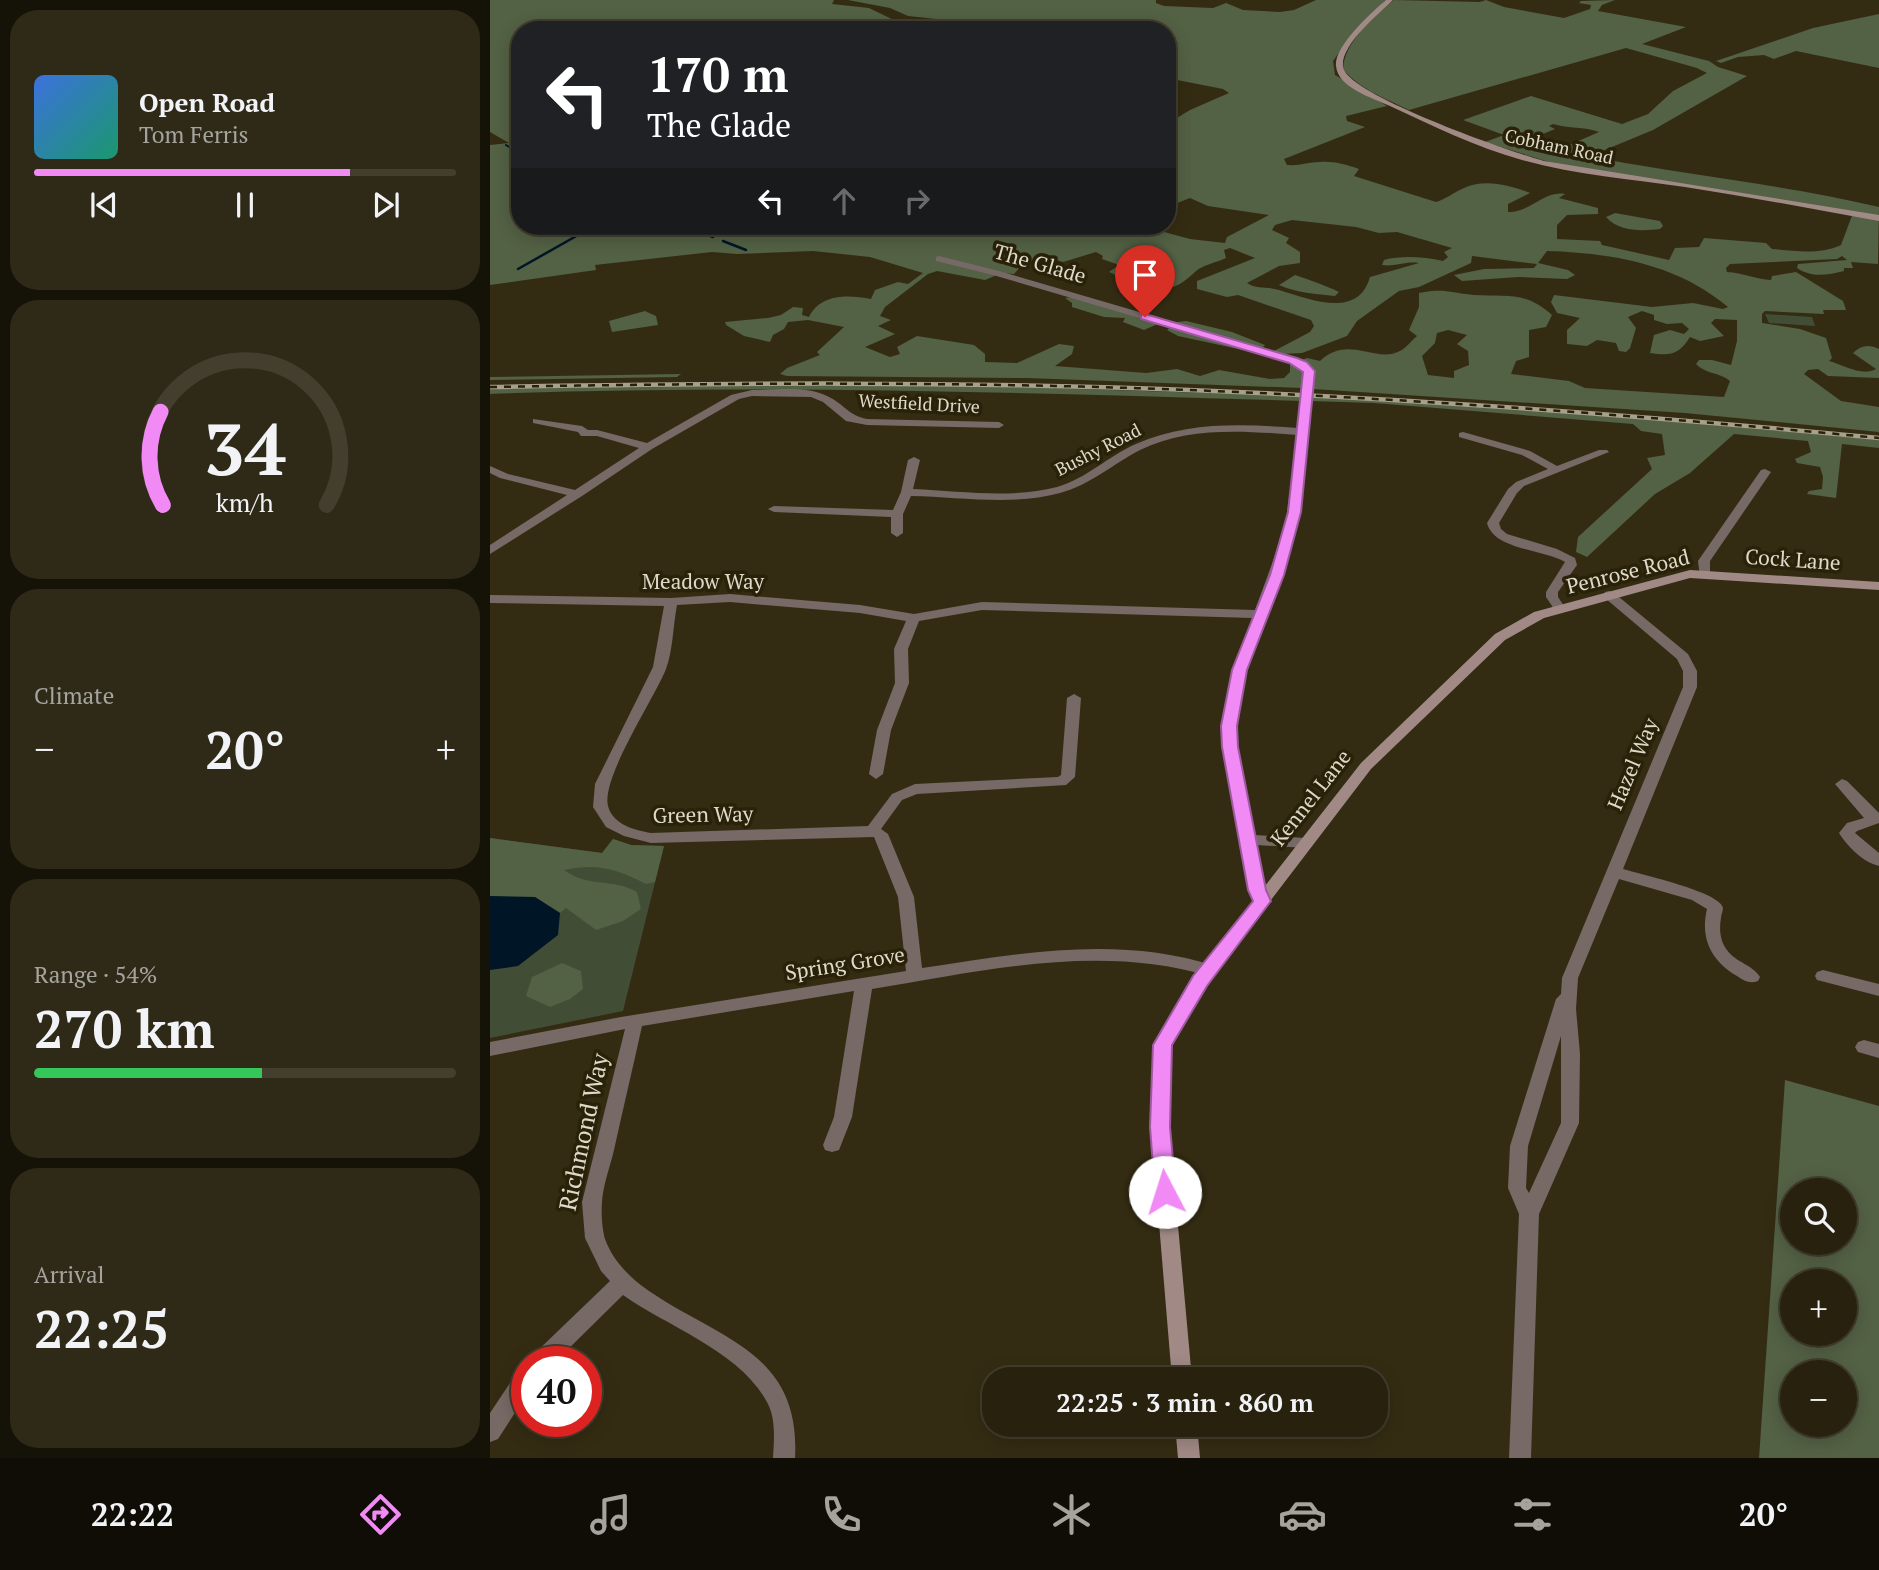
<!DOCTYPE html>
<meta charset="utf-8">
<style>
:root{--surface:#27210e;--page:#2f2917;--text:#f1f3f6;--muted:#a4a39e;--line:#433e2e;--accent:#f18af4}
body{margin:0;font-family:"PT Serif",serif;background:var(--page);color:var(--text);height:100vh;display:flex;flex-direction:column;font-size:26px;white-space:nowrap}
*{box-sizing:border-box;margin:0}
p{font-size:23px;color:var(--muted)}
.icon{flex:none;width:38px;height:38px;fill:none;stroke:currentColor;stroke-width:2;stroke-linecap:round;stroke-linejoin:round}
.map{position:relative;flex:1;overflow:hidden}
.sheet{display:flex;flex-direction:column;gap:10px;padding:10px;background:#151208;width:490px}
.sheet>*{flex:none}
.top-card{position:absolute;left:21px;top:21px;width:665px;height:214px;border-radius:28px;box-shadow:0 4px 18px #0003,0 0 0 2px var(--line);background:#202124;color:#fff;overflow:hidden}
.controls{position:absolute;left:1290px;top:1178px;display:grid;gap:14px}
.controls a{display:grid;place-items:center;width:77px;height:77px;border-radius:50%;background:var(--surface);box-shadow:0 4px 18px #0003,0 0 0 2px var(--line);font-size:35px}
.speed{position:absolute;left:21px;top:1346px;display:flex;gap:14px;font-size:35px;font-weight:700;text-align:center}
.speed>*{display:grid;place-content:center;width:91px;height:91px;border-radius:50%;background:var(--surface);box-shadow:0 4px 18px #0003,0 0 0 2px var(--line);line-height:1}
.speed .limit{border:10px solid #d22;background:#fff;color:#111}
.pin{position:absolute;display:grid;place-items:center;width:60px;height:60px;color:#fff;margin:-72px -30px;border-radius:50% 50% 50% 0;rotate:-45deg;box-shadow:0 0 7px #0007}
.pin .icon{rotate:45deg}
.me{position:absolute;width:77px;margin:-38px;rotate:355deg;stroke-linejoin:round;filter:drop-shadow(0 0 5px #0008)}
.turn{display:flex;align-items:center;gap:24px;height:147px;padding:0 21px;font-size:32px}
.turn .icon{width:91px;height:91px;stroke-width:2.5}
.turn b{display:block;font-size:49px;line-height:60px}
.lanes{display:flex;align-items:center;height:66px;padding:0 21px;background:#0003;justify-content:center;gap:35px;direction:ltr}
.lanes .off{opacity:.35}
.big{font-size:52px;font-weight:800;line-height:1.1}
.sheet .tile{flex:1;display:flex;flex-direction:column;justify-content:center;gap:10px;min-width:0;padding:0 24px;border-radius:28px;background:var(--page)}
.sheet .dial{align-items:center;gap:0}
.dial svg{height:182px;overflow:visible;fill:none;stroke:var(--line);stroke-width:7;stroke-linecap:round;text-anchor:middle}
.dial text{fill:var(--text);stroke:none}
.song{display:flex;align-items:center;gap:21px}
.cover{width:84px;height:84px;border-radius:10px;background:linear-gradient(135deg,hsl(220 70% 55%),hsl(160 70% 35%))}
.played{height:7px;border-radius:4px;background:linear-gradient(90deg,var(--accent) 75%,var(--line) 75%)}
.keys{display:flex;justify-content:space-around;direction:ltr}
.heat{display:flex;justify-content:space-between;align-items:center;font-size:38px;direction:ltr}
.charge{height:10px;border-radius:5px;background:linear-gradient(90deg,#34c759 54%,var(--line) 0)}
.trip{position:absolute;left:492px;top:1367px;width:406px;height:70px;border-radius:28px;background:var(--surface);box-shadow:0 4px 18px #0003,0 0 0 2px var(--line);font-weight:800;line-height:70px;text-align:center}
.dock{display:flex;height:112px;justify-content:space-around;align-items:center;background:#100d06;color:var(--muted)}
.dock .icon{width:49px;height:49px}
.dock .active{color:var(--accent)}
.dock b{font-size:32px;color:var(--text)}
main{display:flex;flex:1;min-height:0}
.map>svg:first-child{display:block}
.green{fill:#424d36}
.forest{fill:#536144;fill-rule:evenodd}
.water{fill:#001627}
.lines{fill:none;stroke-linecap:round;stroke-linejoin:round}
.stream-far1{stroke:#001627;stroke-width:2}
.stream{stroke:#001627;stroke-width:2.5}
.street{fill:#776966;fill-rule:evenodd}
.secondary{fill:#a18a86;fill-rule:evenodd}
.rail-casing{stroke:#a6a08d;stroke-width:4.5}
.rail{stroke:#2a2208;stroke-width:2.5;stroke-dasharray:7;stroke-linecap:butt}
.street-bridge{stroke:#776966;stroke-width:11}
.route{fill:#f18af4;stroke:#9d5a9f;stroke-width:2}
.labels{text-anchor:middle;stroke-width:7;stroke-linejoin:round;paint-order:stroke}
.far-street-label{font-size:18px;fill:#ded9ca;stroke:#2a2208}
.street-label{font-size:21px;fill:#ded9ca;stroke:#2a2208}
.near-street-label{font-size:24px;fill:#ded9ca;stroke:#2a2208}
</style>
<main>
<section class="sheet">
<div class="tile">
<div class="song"><i class="cover"></i><div><b>Open Road</b><p>Tom Ferris</p></div></div>
<div class="played"></div>
<div class="keys"><svg class="icon" aria-label="previous" viewBox="0 0 24 24"><path d="M18 5L8 12l10 7zM5 5v14"/></svg><svg class="icon" aria-label="pause" viewBox="0 0 24 24"><path d="M8 5v14M16 5v14"/></svg><svg class="icon" aria-label="next" viewBox="0 0 24 24"><path d="M6 5l10 7-10 7zM19 5v14"/></svg></div>
</div>
<div class="tile dial"><svg viewBox="0 0 100 80">
<path d="M14 69A42 42 0 1 1 86 69"/>
<path d="M14 69A42 42 0 0 1 13 28" stroke="#f18af4"/>
<text x="50" y="56" font-size="32" font-weight="700">34</text>
<text x="50" y="72" font-size="11">km/h</text>
</svg></div>
<div class="tile"><p>Climate</p>
<div class="heat"><a>−</a><b class="big">20°</b><a>+</a></div>
</div>
<div class="tile"><p>Range · 54%</p><b class="big">270 km</b><div class="charge"></div></div>
<div class="tile"><p>Arrival</p><b class="big">22:25</b></div>
</section>
<div class="map">
<svg width="1389" height="1458" viewBox="0 0 1389 1458">
<rect width="100%" height="100%" fill="#342c12"/>
<g class="green">
<polygon points="1275,314 1322,317 1325,326 1279,323"/>
<polygon points="0,838 112,853 123,839 141,845 174,846 133,1011 0,1038"/>
</g>
<g class="forest">
<path d="M0,0H344L342,4L379,8L408,22L428,23L448,30H30V173L26,176L30,180V226H652L700,239L735,243L737,237L779,215L718,206L700,198L677,207V124L700,110L739,93L733,89L677,78V30H473L461,27L446,19L418,16L400,8L358,0H666V3L674,6L723,8L736,3L753,10L790,12L804,10L826,0H896L867,28L843,61L845,75L897,106L856,116L857,121L875,127L794,159L797,165C810,166 818,162 830,162C844,161 857,165 869,169L864,176L946,202C956,199 963,193 972,189C994,178 1019,185 1040,193L1018,204V212C1039,213 1055,190 1075,194L1069,198L1108,208V214L1077,215L1067,225V239L1110,241L1112,245L1179,260L1185,248L1209,247L1214,238L1276,243L1282,249C1305,251 1329,255 1351,245L1363,213L1062,163L995,142L1014,135L973,120L1041,96L1132,124L1158,114L1183,91L1217,73L1207,68L1136,48L919,110C897,99 869,89 853,69C854,43 884,15 904,0L990,2L996,0L1014,7L1074,18L1100,9L1101,5L1089,3L1091,1L1125,0L1112,5L1108,11L1196,27L1152,44L1219,61L1228,67L1257,76L1163,130L1105,154L1108,158C1202,176 1297,185 1389,207L1388,264L1361,262L1363,268H1354V271C1337,275 1322,278 1307,268L1308,264L1357,260L1352,256L1347,259L1240,264L1236,268L1237,272C1253,273 1265,279 1281,280L1282,276L1306,272L1353,301L1356,310H1333L1334,314L1275,311L1272,314V323L1310,329L1336,338L1342,358L1339,361C1354,365 1372,377 1386,369L1363,353C1371,345 1379,344 1389,349V378L1338,376L1328,369L1318,370L1314,374L1351,401L1389,407V432L1195,413L823,389V371L809,361L817,358L830,361C859,334 885,364 910,351C916,348 922,340 927,336L919,330L929,307V293C955,288 960,293 984,295C1017,297 1036,291 1062,315L1056,327L1039,330V357L1026,361L1021,374L1079,381L1095,388L1234,397L1240,381C1229,372 1215,374 1206,364L1209,360H1222L1241,365L1247,341V320L1225,319L1221,323L1234,336L1210,341L1200,337C1189,355 1180,356 1160,353L1164,335L1180,330L1194,334L1199,329L1192,323L1177,324L1164,320V315L1152,311L1138,317L1146,328L1140,348L1136,352L1129,351L1126,343L1107,340L1097,346L1077,344V330L1090,318L1067,313L1061,302L1064,295L1162,307L1203,303L1233,309L1238,307C1187,264 1122,253 1057,251L1048,263L1078,270L1085,275L1077,279L1028,277L972,281L964,275L994,269L1044,268L1047,264L982,256L981,263L929,287L909,291L867,321L857,336L812,353L792,354L784,351L820,332L824,326L821,320L748,295L737,297L707,289V281L765,258L740,248L734,250L736,258C728,262 712,265 705,272C693,283 684,290 665,289L684,277L675,273L647,285L637,281L665,268L659,264L626,275L619,272L629,265L612,259L613,256L606,252L573,262L558,257L540,262L532,265L524,274L512,273L495,280L447,271L438,274L395,307L390,316L401,320L388,326L405,334L375,347L400,357L410,354L407,347L427,336L484,345L495,354V362L527,363L569,344L584,346L582,354L565,366L656,373L687,369L710,376L729,370L780,379L794,378L800,372V365L805,363L816,374L812,388L537,378L297,376L290,374L297,368L330,355L327,352L354,327L318,320L298,322L294,329L283,335L280,342L254,336L236,325L235,322L278,318L291,315L303,307L313,308L312,315L319,317C331,293 359,295 381,299L385,290L408,282L418,284L433,273L380,257L323,251L247,254L222,252L105,265L106,270L0,285V145L19,143L0,132ZM1063,124C1079,129 1094,126 1109,132L1070,149L1038,140L1065,129L1059,126ZM802,220L866,227L889,233L907,232L962,248L954,252L958,257L953,261C934,257 912,255 894,260L892,265C905,267 915,261 929,263L880,277C868,320 819,299 789,290C778,286 767,290 757,283L789,266L810,263V252L796,243L799,238L782,230L785,225ZM958,330L977,335L967,344L978,351L979,365L964,371V378L938,375L932,356L945,343L947,333Z"/>
<polygon points="1389,14 1389,68 1306,51 1284,59 1274,55 1248,57 1231,63 1226,61 1323,28"/>
<path d="M1125,213L1170,221L1173,226L1170,229C1152,231 1129,232 1116,217Z"/>
<path d="M805,275C812,277 842,288 849,292L845,296C826,294 807,293 789,285Z"/>
<polygon points="583,297 670,323 654,330 633,322 635,318 614,317 582,307 582,303 575,298"/>
<polygon points="155,311 166,316 168,325 122,332 119,321"/>
<polygon points="696,321 742,332 775,345 767,353 688,336 677,330 687,322"/>
<polygon points="191,374 187,377 0,380 0,377"/>
<path d="M231,384L498,386L810,396L812,401C541,393 271,384 0,394V389Z"/>
<polygon points="820,396 1093,413 1389,440 1389,448 1352,444 1346,498 1317,494 1319,491 1332,489 1333,477 1330,467 1307,463 1305,459 1321,452 1318,441 1244,434 1200,473 1165,494 1097,557 1086,552 1088,537 1162,469 1157,458 1175,455 1172,434 1151,431 1143,424 884,403 820,401"/>
<path d="M0,838L112,853L123,839L141,845L174,846L165,882L156,884C126,869 108,863 74,870C98,888 124,878 147,892L151,909L133,921L106,930L76,908L70,913L45,897L0,896Z"/>
<polygon points="72,963 91,971 93,989 80,999 60,1007 36,996 42,977"/>
<path d="M1295,1080L1389,1106V1458H1269ZM1302,1190H1354V1242H1302ZM1302,1281H1354V1334H1302ZM1302,1372H1354V1424H1302Z"/>
</g>
<polygon class="water" points="0,896 45,897 70,913 68,935 28,966 0,970"/>
<g class="lines">
<polyline class="stream-far1" points="16,145 30,153"/>
<g class="stream">
<polyline points="194,226 223,237"/>
<polyline points="233,241 256,250"/>
<polyline points="28,269 104,226"/>
</g>
<g class="street">
<polygon points="449,256 509,271 807,358 821,370 824,386 819,389 815,388 811,370 799,362 503,275 446,261 446,257"/>
<path d="M262,390C286,390 317,385 339,397C355,405 358,415 377,419L509,422L514,425L509,428L377,425L356,421L333,402L321,397L262,396L249,399L162,449L92,496L0,554V545L77,495L10,478L0,473V466L18,474L85,490L149,448L107,436H91L88,432L43,423V419L92,426L98,430H107L157,443L241,395Z"/>
<path d="M817,399L822,402C816,446 816,491 804,534C784,604 743,671 747,746C749,775 759,806 764,835L816,838L821,839L824,843L821,847L816,848L766,845L775,890L780,901L778,905H766L759,890L733,747L734,719L738,692L762,618L492,610L429,621L418,649L419,683L401,730L393,774L386,779L379,774L387,730L405,683L404,649L416,621L370,613L240,602L187,605C183,626 183,650 176,669C164,699 111,778 118,806C123,825 145,830 161,833L378,826L402,794L425,784L568,777L571,775L577,698L584,694L591,698L585,777L576,785L427,794L412,800L391,829L398,834L424,897L432,968C530,953 629,935 725,966L727,970L725,974L719,976C609,943 491,971 382,989L362,1117L349,1150L342,1152L335,1150L333,1145L344,1117L364,991L152,1026C143,1067 133,1109 124,1150C120,1167 113,1185 112,1202C111,1212 112,1229 115,1239C123,1261 140,1278 159,1291C229,1339 311,1352 305,1458H283C284,1441 286,1420 278,1404C252,1352 178,1327 133,1295L65,1362H40L43,1355L120,1281L111,1271L95,1238L92,1202L135,1029L0,1056V1042L131,1017L416,971L408,897L384,837L161,843L134,836L116,827L103,807L105,784L163,667L174,606L0,603V595L181,598L240,594L370,605L424,614L492,602L765,610L783,561L796,519L808,435C755,431 698,426 650,450C623,464 600,485 570,493C523,506 470,497 421,496L413,514V533L407,537L401,533V517L284,512L278,509L284,506L403,510L411,492L418,460L424,457L430,460L423,489C470,491 521,499 567,487C596,479 618,456 646,444C697,421 754,424 808,428L812,402Z"/>
<path d="M973,432L1040,451L1067,466L1109,450H1117L1119,452L1034,486L1027,493L1009,523L1011,529L1017,534L1067,549L1085,558L1087,565L1068,592V597L1076,609L1074,612H1066L1056,597V592L1075,562C1053,549 1004,550 997,523L1018,489L1026,482L1058,469L1032,455L969,437V433Z"/>
<polygon points="1275,469 1281,472 1220,561 1220,574 1214,578 1210,577 1208,561 1271,470"/>
<path d="M1119,591L1123,592L1198,654L1207,671V687L1133,869C1149,874 1231,892 1233,908C1233,911 1231,915 1231,918C1229,929 1230,941 1237,950C1245,962 1263,965 1270,977L1268,981C1260,984 1254,981 1247,976C1221,961 1210,938 1217,909L1202,900L1129,879L1088,978L1086,1009L1090,1054L1089,1123L1049,1214L1041,1458H1019L1029,1214L1018,1188L1020,1146L1066,999L1071,994L1072,978L1193,687V671L1187,659L1115,598L1113,595L1115,592ZM1071,1036V1123L1039,1193L1036,1188L1038,1146Z"/>
<path d="M1352,779L1357,781L1389,813V823L1367,831L1365,833L1389,853V866C1373,862 1358,847 1349,833L1357,823L1374,818L1345,784Z"/>
<polygon points="1333,970 1389,984 1389,996 1327,980 1325,976 1327,972"/>
<polygon points="1374,1040 1389,1044 1389,1058 1368,1052 1365,1047 1368,1042"/>
<polygon points="37,1365 37,1394 8,1439 0,1442 0,1413 30,1368"/>
</g>
<g class="secondary">
<path d="M896,0H903C889,14 850,45 853,67C857,95 1024,153 1054,161L1389,215V221C1324,209 1260,197 1195,187C1140,179 1086,175 1032,160C986,147 943,126 900,106C883,98 848,88 846,66C844,46 882,12 896,0Z"/>
<polygon points="1200,570 1389,582 1389,590 1200,578 1054,618 1015,640 881,769 716,985 681,1045 679,1127 702,1379 682,1379 661,1127 663,1045 704,977 871,763 1005,634 1044,612"/>
<polygon points="685,1424 707,1424 710,1458 688,1458"/>
</g>
<g class="rail-casing">
<path id="rail" d="M0,387C233,383 466,381 699,390C930,399 1159,416 1389,438"/>
</g>
<use href="#rail" class="rail"/>
<polyline class="street-bridge" points="817,402 819,386"/>
</g>
<polygon class="route" points="655,314 807,358 817,362 825,371 811,512 794,575 757,670 747,726 748,747 776,890 781,901 717,986 682,1045 680,1127 686,1192 683,1199 675,1201 668,1199 665,1192 660,1127 663,1045 703,976 763,901 758,890 732,747 731,726 742,670 780,575 798,512 813,372 799,363 651,319 651,315"/>
<g class="labels">
<g class="far-street-label">
<text transform="translate(1069 147) rotate(12)" y="6">Cobham Road</text>
<text transform="translate(429 404) rotate(3)" y="6">Westfield Drive</text>
<text transform="translate(608 450) rotate(-27)" y="6">Bushy Road</text>
</g>
<g class="street-label">
<text transform="translate(550 264) rotate(16)" y="7">The Glade</text>
<text transform="translate(1303 560) rotate(4)" y="7">Cock Lane</text>
<text transform="translate(1138 572) rotate(-14)" y="7">Penrose Road</text>
<text x="213" y="589">Meadow Way</text>
<text transform="translate(1143 764) rotate(-67)" y="7">Hazel Way</text>
<text transform="translate(821 798) rotate(-52)" y="7">Kennel Lane</text>
<text transform="translate(213 815) rotate(-1)" y="7">Green Way</text>
<text transform="translate(355 964) rotate(-9)" y="7">Spring Grove</text>
</g>
<g class="near-street-label">
<text transform="translate(94 1132) rotate(-78)" y="8">Richmond Way</text>
</g>
</g>
</svg>
<div class="controls">
<a><svg class="icon" aria-label="search" viewBox="0 0 24 24"><circle cx="10" cy="10" r="6"/><path d="M15 15l6 6"/></svg></a>
<a>+</a>
<a>−</a>
</div>
<div class="speed"><div class="limit">40</div></div>
<div class="pin" style="left:655px;top:317px;background:#d93025"><svg class="icon" aria-label="arrive" viewBox="0 0 24 24"><path d="M6 21V4h12l-3 4 3 4H6"/></svg></div>
<svg class="me" style="left:675px;top:1192px" viewBox="-20 -20 40 40"><circle r="19" fill="#fff"/><path d="M0-13L10 11 0 6-10 11z" fill="#f18af4"/></svg>
<div class="trip">22:25 · 3 min · 860 m</div>
<div class="top-card">
<div class="turn"><svg class="icon" aria-label="left" viewBox="0 0 24 24"><path d="M17 20v-9H6M10 6l-5 5 5 5"/></svg><div><b>170 m</b>The Glade</div></div>
<div class="lanes"><svg class="icon" aria-label="left" viewBox="0 0 24 24"><path d="M17 20v-9H6M10 6l-5 5 5 5"/></svg><svg class="icon off" aria-label="ahead" viewBox="0 0 24 24"><path d="M12 20V5M6 11l6-6 6 6"/></svg><svg class="icon off" aria-label="right" viewBox="0 0 24 24"><path d="M7 20v-9h11M14 6l5 5-5 5"/></svg></div>
</div>
</div>
</main>
<nav class="dock">
<b>22:22</b>
<svg class="icon active" aria-label="directions" viewBox="0 0 24 24"><path d="M12 3l9 9-9 9-9-9zM9 14v-3h6M13 9l2 2-2 2"/></svg>
<svg class="icon" aria-label="music" viewBox="0 0 24 24"><path d="M9 18V5l10-2v13"/><circle cx="6" cy="18" r="3"/><circle cx="16" cy="16" r="3"/></svg>
<svg class="icon" aria-label="phone" viewBox="0 0 24 24"><path d="M5 4h4l2 5-3 2q2 4 5 5l2-3 5 2v4C11 20 4 13 5 4z"/></svg>
<svg class="icon" aria-label="climate" viewBox="0 0 24 24"><path d="M12 3v18M4 7l16 10M4 17L20 7"/></svg>
<svg class="icon" aria-label="car" viewBox="0 0 24 24"><path d="M5 17H2v-5l4-1 3-4h7l3 4 3 1v5h-3M9 17h6M6 11h13"/><circle cx="7" cy="17" r="2"/><circle cx="17" cy="17" r="2"/></svg>
<svg class="icon" aria-label="filters" viewBox="0 0 24 24"><path d="M4 7h16M4 17h16"/><circle cx="9" cy="7" r="2"/><circle cx="15" cy="17" r="2"/></svg>
<b>20°</b>
</nav>
